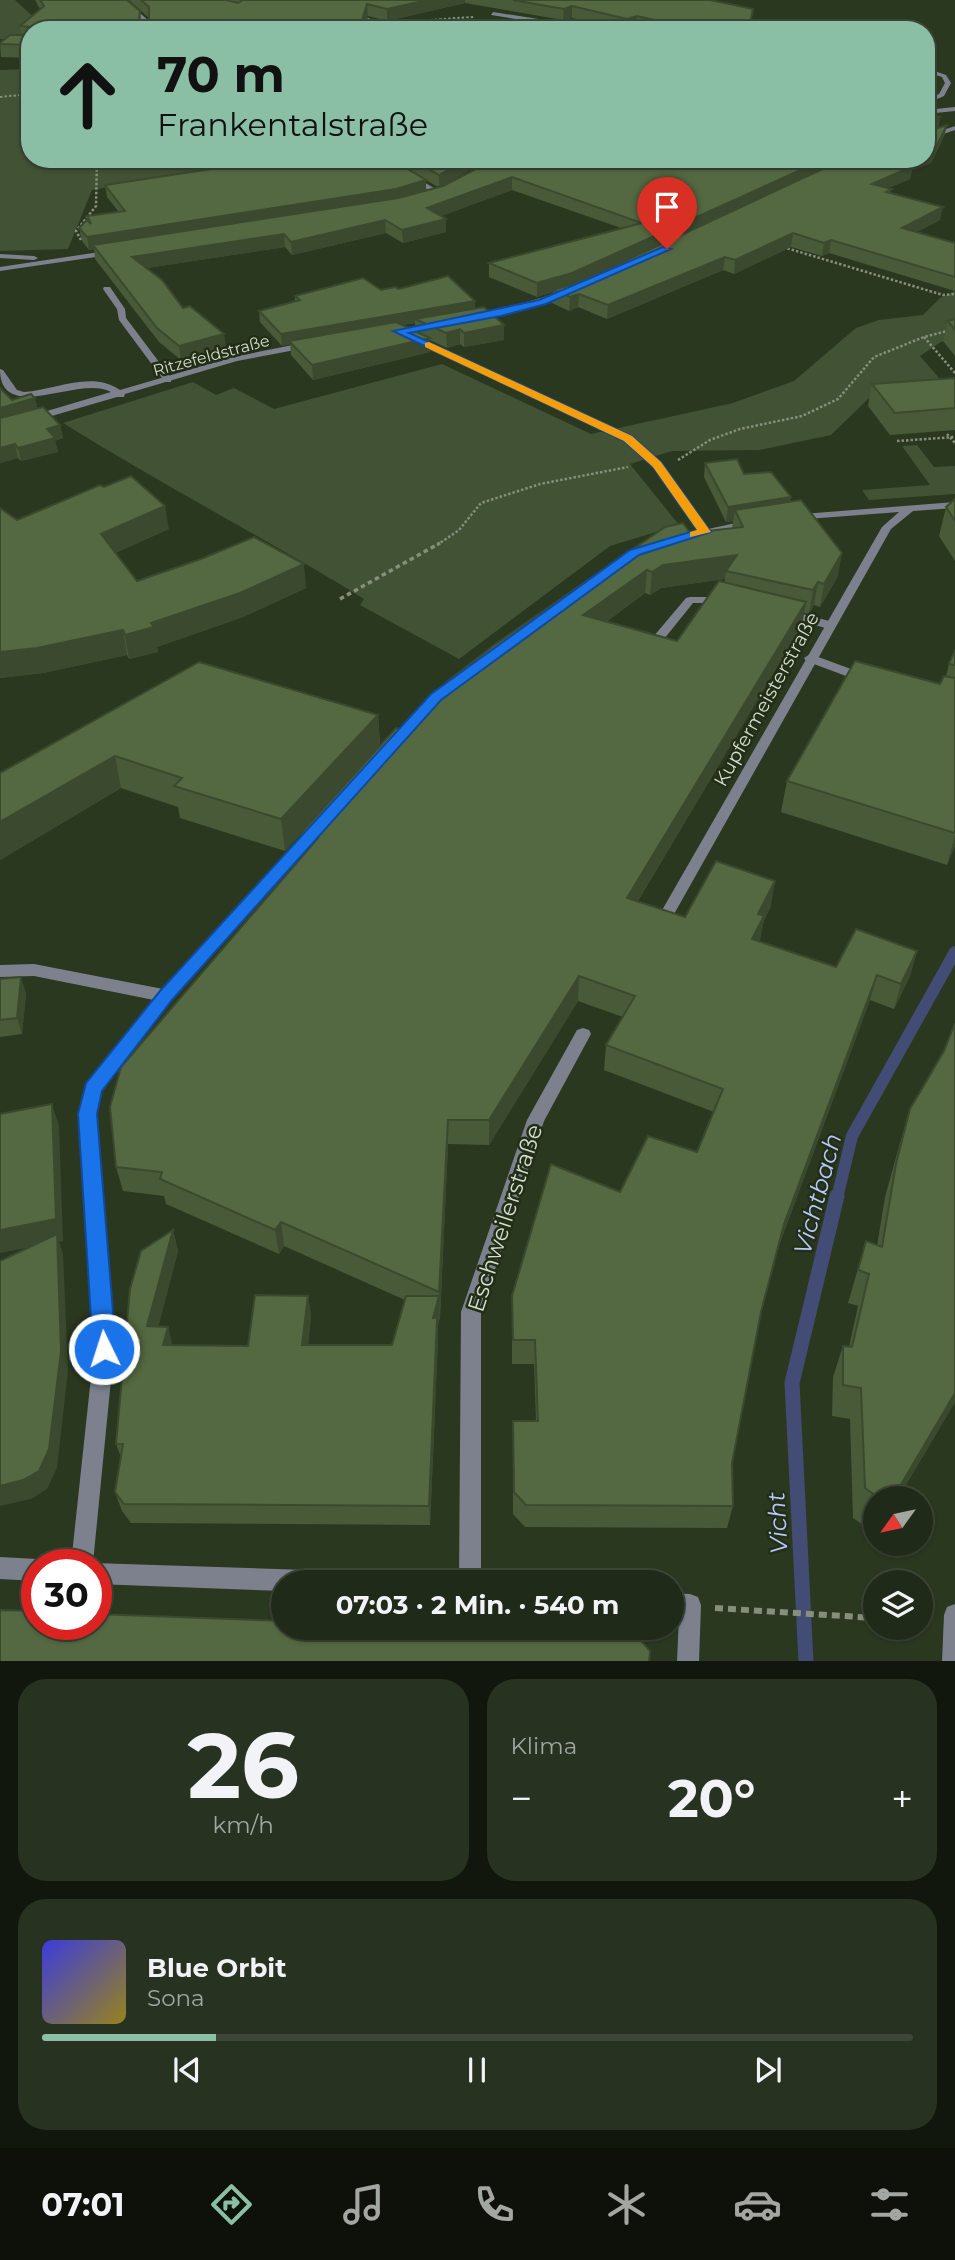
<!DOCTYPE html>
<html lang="de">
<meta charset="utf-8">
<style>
:root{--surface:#202a18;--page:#283221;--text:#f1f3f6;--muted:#a2a7a2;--line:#3d4637;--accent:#8abfa5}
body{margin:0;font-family:Montserrat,sans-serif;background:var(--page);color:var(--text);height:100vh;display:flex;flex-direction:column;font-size:26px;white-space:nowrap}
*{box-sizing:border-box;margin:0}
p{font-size:23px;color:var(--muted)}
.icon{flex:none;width:38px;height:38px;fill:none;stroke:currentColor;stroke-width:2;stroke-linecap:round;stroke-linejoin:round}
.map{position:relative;height:1661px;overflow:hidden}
.panel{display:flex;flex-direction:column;gap:18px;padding:18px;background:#12170d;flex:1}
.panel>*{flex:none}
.banner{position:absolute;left:21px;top:21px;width:914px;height:147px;border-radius:28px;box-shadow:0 2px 5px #0004,0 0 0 2px var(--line);background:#8abfa5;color:#111;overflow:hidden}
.needle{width:46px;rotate:237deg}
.controls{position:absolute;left:863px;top:1486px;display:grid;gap:14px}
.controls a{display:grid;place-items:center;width:70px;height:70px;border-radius:50%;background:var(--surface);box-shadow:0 2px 5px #0004,0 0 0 2px var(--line);font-size:35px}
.speed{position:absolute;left:21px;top:1549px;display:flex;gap:14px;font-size:35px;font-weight:700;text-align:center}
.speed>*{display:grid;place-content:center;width:91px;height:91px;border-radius:50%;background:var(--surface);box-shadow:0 2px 5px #0004,0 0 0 2px var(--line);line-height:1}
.speed .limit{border:10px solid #d22;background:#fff;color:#111}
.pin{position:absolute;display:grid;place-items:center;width:60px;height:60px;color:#fff;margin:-72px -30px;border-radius:50% 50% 50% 0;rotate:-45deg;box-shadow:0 0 7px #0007}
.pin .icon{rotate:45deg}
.me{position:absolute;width:77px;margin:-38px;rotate:356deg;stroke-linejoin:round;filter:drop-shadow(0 0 5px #0008)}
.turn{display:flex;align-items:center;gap:24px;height:147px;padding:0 21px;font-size:32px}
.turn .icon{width:91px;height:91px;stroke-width:2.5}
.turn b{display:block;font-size:49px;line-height:60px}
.big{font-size:52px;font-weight:700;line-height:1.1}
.panel .widget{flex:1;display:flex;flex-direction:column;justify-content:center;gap:10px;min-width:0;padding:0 24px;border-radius:28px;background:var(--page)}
.panel .dial{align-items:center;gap:0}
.dial b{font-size:91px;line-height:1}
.song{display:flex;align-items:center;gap:21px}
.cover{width:84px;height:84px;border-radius:10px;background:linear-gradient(135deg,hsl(240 70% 55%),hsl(50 70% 35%))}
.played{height:7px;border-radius:4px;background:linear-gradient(90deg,var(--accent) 20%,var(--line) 20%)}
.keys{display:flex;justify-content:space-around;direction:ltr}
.heat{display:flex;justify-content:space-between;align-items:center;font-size:38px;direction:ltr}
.panel .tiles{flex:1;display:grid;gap:18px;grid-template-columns:1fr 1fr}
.widget:last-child{grid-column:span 2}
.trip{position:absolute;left:271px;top:1570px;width:413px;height:70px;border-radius:35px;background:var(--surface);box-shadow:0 2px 5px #0004,0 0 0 2px var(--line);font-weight:700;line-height:70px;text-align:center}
.dock{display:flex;height:112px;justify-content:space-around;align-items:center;background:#0d110a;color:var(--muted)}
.dock .icon{width:49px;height:49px}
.dock .on{color:var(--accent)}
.dock b{font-size:32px;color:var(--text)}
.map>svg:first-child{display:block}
.green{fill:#425234}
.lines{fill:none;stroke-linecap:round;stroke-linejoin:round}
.stream-far1{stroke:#424c74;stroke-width:12}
.stream{stroke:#424c74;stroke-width:15}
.path-far3{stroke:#848f7c;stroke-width:2;stroke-dasharray:2.5 2;stroke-linecap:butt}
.path-far2{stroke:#848f7c;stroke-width:2.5;stroke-dasharray:2.5 2;stroke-linecap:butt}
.path-far1{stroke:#848f7c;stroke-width:3.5;stroke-dasharray:4.5 3.5;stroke-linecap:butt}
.path{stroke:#848f7c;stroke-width:6;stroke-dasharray:8 5;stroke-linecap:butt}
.service{fill:#7d818e;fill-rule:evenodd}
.minor{fill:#7d818e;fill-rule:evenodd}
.tertiary{fill:#7d818e;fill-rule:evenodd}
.wall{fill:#485a38;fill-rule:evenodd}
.shaded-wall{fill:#3b4a2e}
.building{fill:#546941;stroke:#3b4a2e;stroke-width:2}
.route{fill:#1a73e8;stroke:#114b97;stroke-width:2}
.slow{fill:#f59e0b}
.labels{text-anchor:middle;stroke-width:5;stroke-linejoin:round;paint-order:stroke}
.far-street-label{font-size:16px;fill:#d5ddce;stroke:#222e16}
.street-label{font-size:19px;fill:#d5ddce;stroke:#222e16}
.near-street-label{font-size:23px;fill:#d5ddce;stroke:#222e16}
.near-water-label{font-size:24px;font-style:italic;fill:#b8c8fe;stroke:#222e16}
</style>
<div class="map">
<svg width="955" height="1662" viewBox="0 0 955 1662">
<rect width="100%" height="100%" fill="#2b3820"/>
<g class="green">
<polygon points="0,0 15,0 39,22 16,40 0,39"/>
<polygon points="30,69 30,159 263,159 92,190 68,249 0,251 0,70"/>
<path d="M955,291V338L941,342L920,356L952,393L868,399L831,435L759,450L672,451L630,464L679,525L610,546L459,659L360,605L364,599C265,538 162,485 63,423L193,382L216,395L234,388L274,409L442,364L591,434L733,403L794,381L856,328L879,320L923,315L940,298Z"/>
<polygon points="917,445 934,467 955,466 955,494 869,500 862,490 930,485 902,446"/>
</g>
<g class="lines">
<polyline class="stream-far1" points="837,1198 852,1136 955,952"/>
<polyline class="stream" points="806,1662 792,1383 837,1196"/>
<g class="path-far3">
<path d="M363,18C395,26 440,18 475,17"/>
<polyline points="0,97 30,94"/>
</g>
<g class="path-far2">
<polyline points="81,240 76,231 96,206 97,159"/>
<polyline points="783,247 943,295 955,294"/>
<polyline points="924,337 955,373"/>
<polyline points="947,434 955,443"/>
<polyline points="897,441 955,437"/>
<polyline points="678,460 710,440 740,429 802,416 838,399 874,357 924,337 955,329"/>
<polyline points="437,545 459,530 481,503 540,484 628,467"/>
</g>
<polyline class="path-far1" points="340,599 440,543"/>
<polyline class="path" points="715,1608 875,1618"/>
<g class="service">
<polygon points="376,159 385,159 444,194 437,196"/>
<polygon points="104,287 110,287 125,309 126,318 171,378 171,382 165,382 119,320 117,309 103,289"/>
<polygon points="690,597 726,597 732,600 726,603 693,603 656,649 648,649 646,646 648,643 686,598"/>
<polygon points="787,610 833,622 835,625 829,629 783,616 781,614"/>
<polygon points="810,654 870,676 872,679 866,683 862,682 806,661 804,658"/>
</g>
<g class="minor">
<polygon points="119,0 125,0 149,21 149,30 143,30 144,22"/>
<polygon points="493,12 596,28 599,30 583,30 491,15"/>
<polygon points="926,68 946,75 951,83 944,96 926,104 926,100 939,94 945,83 942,77 926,72"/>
<polygon points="955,107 955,111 926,114 926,110"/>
<polygon points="955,126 955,130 926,140 926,136"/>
<polygon points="113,250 117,252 116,254 0,271 0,267"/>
<polygon points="0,254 34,256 38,258 34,260 0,258"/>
<polygon points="568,290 572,293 571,295 476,321 472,318"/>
<polygon points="409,336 415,336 632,437 661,463 708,529 750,520 755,523 750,526 687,538 687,534 699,531 653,467 624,441 409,340"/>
<path d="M308,342L311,343V347L237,361L125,394L124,397H117L0,431V425L111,392C81,374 0,426 0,369L3,370L17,390L24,392C55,390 92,370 120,390L233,357Z"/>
<polygon points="955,502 955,508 913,511 891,529 669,923 659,923 657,919 882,527 899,512 794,520 789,517 790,515"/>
<polygon points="445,687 449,688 451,691 449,694 399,747 389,747 387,744 389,741 441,688"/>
<polygon points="314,827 321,832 319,835 172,1000 101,1091 96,1114 114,1349 93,1563 336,1571 344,1574 347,1582 284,1582 284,1591 96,1584 96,1564 71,1564 94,1349 80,1114 87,1084 154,1000 34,976 0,977 0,965 34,964 163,989 309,829"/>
<polygon points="583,1028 589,1030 591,1034 544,1121 481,1312 481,1582 459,1582 461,1312 527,1120 577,1030"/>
<polygon points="0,1557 37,1559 46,1564 37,1564 37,1581 0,1579"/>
<polygon points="672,1593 690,1594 698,1597 701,1605 699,1662 677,1662 679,1615 672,1615"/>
</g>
<polygon class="tertiary" points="955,1604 955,1662 942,1662 944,1615 947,1607"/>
</g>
<g class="wall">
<polygon points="35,0 127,0 140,11 141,20 149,20 149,18 129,0 710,0 753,9 750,30 646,30 637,28 630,30 622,30 572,18 563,20 465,3 387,21 368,16 30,30 30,58 1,57 0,43 22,35 20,26 40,9"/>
<path d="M940,117L938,128L947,125L944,136L931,163L912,170L910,179L888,188L892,194L940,220L917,232L955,243V291L829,253L822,256L791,247L734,274L723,270L607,319L578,307L569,311L552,303L553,292L537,297L489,277V263L621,228L512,190L441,216L446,232L403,243L386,233L292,255L285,247L147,268L183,308L226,348L181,360L159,342L95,259L94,249L89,250L82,241L79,228L88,221L87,216L119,212L107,197L105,185L277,159H494L482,162L441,187L495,159H926ZM426,180L438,187L426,190Z"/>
<path d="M399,289L475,301V309L504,340L464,347L460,344L447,348L430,340V352L313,380L291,355L290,344L282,346L260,322L259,311L295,301V296ZM415,323L416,331L402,325Z"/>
<polygon points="955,319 955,356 943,341 948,321"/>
<polygon points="955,378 955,430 890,435 868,406 872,384"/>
<polygon points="0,388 12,400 37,409 60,425 63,438 55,441 58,452 21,461 18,458 0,463"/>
<path d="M705,463L744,474L791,497L790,502L838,576L820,607L814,605L809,614L804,613L802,625L638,901L685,917L771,906L764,920L759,942L836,967L917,951L910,976L894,1009L870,1000L778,1248L759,1320L732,1463L733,1506L727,1528L525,1527L513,1514V1421H536L534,1364H512V1296L620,1192L697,1152L714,1112L604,1070L606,1045L623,1017L578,1001L489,1145L448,1144L440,1317L438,1325V1339L430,1525L131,1523L122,1511L115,1492L121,1457L116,1444L173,1230L178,1251L158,1327H168L172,1345L248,1346L308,1296L311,1316L308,1345H392L405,1300L284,1246L279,1254L166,1204L164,1196L123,1191L116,1167L303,856L301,834L285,851L180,818L178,807L121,788L0,860V773L378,715L380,745L408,731L690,533L732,528L733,521L726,522L704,477ZM725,579V582L677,641L606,622L645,593L650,595L661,588Z"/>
<polygon points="955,499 955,561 939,536 946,507"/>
<polygon points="0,508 17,520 169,529 115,553 137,581 306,588 243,617 157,647 158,652 129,659 127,655 43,673 0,678"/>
<polygon points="955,650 955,845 947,865 781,812 787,781 940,684 946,676 949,664"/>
<polygon points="0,979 26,993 22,1034 0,1037"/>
<polygon points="910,1109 955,1402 898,1498 875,1498 875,1533 853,1518 850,1419 832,1416 833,1377 843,1346 849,1347 858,1306 848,1303 866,1241 877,1246 885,1197 900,1143"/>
</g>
<g class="shaded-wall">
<polygon points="428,0 465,0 465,3 387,21 387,9"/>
<polygon points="367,4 368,16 364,30 359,30"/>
<polygon points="572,6 572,18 563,20 564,9"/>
<polygon points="637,16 637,28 626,30 627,19"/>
<polygon points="688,21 687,30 672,30 673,24"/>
<polygon points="940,117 938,129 926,135 926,124"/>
<polygon points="947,125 944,136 931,163 912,170 910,179 870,196 872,184 899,163 909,159 926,159 926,154"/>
<polygon points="467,159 494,159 482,162 439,188 439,175"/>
<polygon points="825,159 850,159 571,287 553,290 553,292 537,297 537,283"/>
<polygon points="512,177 512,190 427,221 427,208"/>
<polygon points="426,180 426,192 396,201 93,245 94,249 89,250 87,237"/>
<polygon points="943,207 940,220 900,241 902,228"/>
<polygon points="446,219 446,232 403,243 402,230"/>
<polygon points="385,220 386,233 292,255 291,242"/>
<polygon points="793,233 791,247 734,274 735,260"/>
<polygon points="284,234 285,247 135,270 132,257"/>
<polygon points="831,240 829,253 822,256 824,243"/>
<polygon points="725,257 723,270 607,319 608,305"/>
<polygon points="579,294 578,307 569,311 570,297"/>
<polygon points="475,301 475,313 415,319 415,323 292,344 289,341 290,344 282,346 281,334"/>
<polygon points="504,325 504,340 464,347 464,333"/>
<polygon points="460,329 460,344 447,348 446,333"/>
<polygon points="224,334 226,348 181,360 179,346"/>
<polygon points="430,338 430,352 313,380 312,365"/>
<polygon points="35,398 38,411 0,422 0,408"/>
<polygon points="60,425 63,438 55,441 58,452 21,461 18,448 47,429"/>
<polygon points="15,444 18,458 0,463 0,448"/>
<polygon points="791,497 789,512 735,510 733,521 726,522 728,507"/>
<polygon points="165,506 169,529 105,557 101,534"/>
<polygon points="842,553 838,576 820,607 824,584"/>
<polygon points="737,555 726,571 725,579 661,588 650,595 652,572 663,565"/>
<polygon points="304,564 306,588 243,617 157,647 158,652 129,659 125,635"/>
<polygon points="647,570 645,593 582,639 583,615"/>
<polygon points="818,582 814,605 809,614 813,590"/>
<polygon points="806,602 802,625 625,922 627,898"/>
<polygon points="123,630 127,655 43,673 0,678 0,652"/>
<polygon points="378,715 380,747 301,833 301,834 285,851 281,819"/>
<polygon points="115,756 121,788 0,860 0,822"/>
<polygon points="955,835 955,845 947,865"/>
<polygon points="775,881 771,906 764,920 760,941 748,964 752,939 758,914"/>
<polygon points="917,951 910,976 894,1009 901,984"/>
<polygon points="877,975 870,1000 778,1248 755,1336 784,1224"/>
<polygon points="579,976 578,1001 489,1145 489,1120"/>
<polygon points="21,977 26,993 22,1034 17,1018"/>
<polygon points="52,1104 59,1126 63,1241 59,1242 63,1254 68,1370 57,1468 47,1489 31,1499 0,1506 0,1486 57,1242 0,1253 0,1230"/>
<polygon points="448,1120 448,1144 440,1315 439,1292"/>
<polygon points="281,1222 284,1246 279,1254 275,1230"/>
<polygon points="173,1230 178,1251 153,1347 147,1326"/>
<polygon points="308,1296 311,1316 306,1366 302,1345"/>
<polygon points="439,1296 440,1317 438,1325 438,1339 430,1525 429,1506 433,1318"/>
<polygon points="168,1327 173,1348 163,1345"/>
<polygon points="955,1393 955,1402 898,1498 893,1498"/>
</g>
<g class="building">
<polygon points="40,0 127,0 140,11 139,20 149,20 149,7 141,0 226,0 238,3 243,0 428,0 387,9 367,4 359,30 30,30 30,45 0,44 0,43 10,35 30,35 30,27 20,26 44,6"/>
<polygon points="513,0 710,0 753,9 749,28 688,21 673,24 637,16 627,19 572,6 564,9"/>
<polygon points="926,113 940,117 926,124"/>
<polygon points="926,124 929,131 947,125 934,151 926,154"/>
<polygon points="277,159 391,159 426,180 396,189 87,237 79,228 87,220 91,224 87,216 125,211 105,185"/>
<polygon points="411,159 467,159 439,175"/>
<polygon points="495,159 825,159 572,273 537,283 489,263 642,223 512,177 427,208 446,219 402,230 385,220 291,242 284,234 132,257 162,280 183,308 190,306 224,334 179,346 157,328 93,245 398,198 443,186"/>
<polygon points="844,159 909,159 899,163 913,166 872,184 892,189 886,192 943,207 902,228 955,243 955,277 831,240 824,243 793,233 735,260 725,257 608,305 579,294 570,297 553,290 580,282"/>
<polygon points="448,276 475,301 281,334 259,311 300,300 295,296 363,278 381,290 395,287 399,289"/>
<polygon points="484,307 504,325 464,333 460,329 446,333 415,319"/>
<polygon points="955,319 955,330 948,321"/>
<polygon points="396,322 430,338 312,365 289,341"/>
<polygon points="955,378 955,408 895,413 872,384"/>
<polygon points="0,388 12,400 31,394 35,398 0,408"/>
<polygon points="43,407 60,425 47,429 55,438 18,448 15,444 0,448 0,418"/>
<polygon points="737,459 744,474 771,472 791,497 728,507 705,463"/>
<polygon points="131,476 165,506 101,534 137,581 201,559 254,537 304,564 240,593 151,623 154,627 125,635 123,630 37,648 0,652 0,508 17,520 100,485 104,487"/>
<polygon points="955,499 955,521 946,507"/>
<polygon points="801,500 842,553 824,584 818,582 813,590 726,571 737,555 663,565 652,572 647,570 583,615 677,641 719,581 806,602 627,898 685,917 716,861 775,881 758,914 764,916 752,939 836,967 856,929 917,951 901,984 877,975 784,1224 761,1312 732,1463 733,1506 526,1505 514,1492 513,1421 538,1421 535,1340 513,1340 512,1296 551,1164 620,1192 648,1136 697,1152 723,1089 606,1045 635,996 579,976 489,1120 448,1120 439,1292 281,1222 275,1230 160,1179 162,1172 116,1167 110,1107 121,1067 318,838 301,833 396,728 408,731 448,681 494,645 665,527 683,523 690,533 743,527 735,510"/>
<polygon points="955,650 955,665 949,664"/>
<polygon points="855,661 940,684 944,676 955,678 955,833 787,781"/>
<polygon points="199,662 378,715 281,819 174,786 182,778 115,756 0,822 0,773"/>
<polygon points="21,977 17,1018 0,1020 0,979"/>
<polygon points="955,1023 955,1393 893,1498 879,1498 865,1488 861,1388 843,1385 843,1346 852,1347 869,1274 858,1270 866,1241 882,1247 896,1164 910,1109 944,1051"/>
<polygon points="52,1104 56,1219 0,1230 0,1114"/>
<polygon points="173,1230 147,1326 168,1327 163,1345 248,1346 255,1295 308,1296 302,1345 392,1345 406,1296 439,1296 433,1318 437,1318 429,1506 124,1504 115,1492 123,1444 116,1444 130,1289 141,1251"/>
<polygon points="57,1234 61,1351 49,1449 39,1471 23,1480 0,1486 0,1261"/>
<polygon points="0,1610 37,1611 37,1624 96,1624 96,1614 284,1621 284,1628 459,1628 635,1634 650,1651 649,1662 0,1662"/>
</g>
<polygon class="route" points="663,247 671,249 546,304 501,316 409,333 632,436 661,462 711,532 639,555 441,700 172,1000 102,1091 97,1114 116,1349 112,1357 104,1360 97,1357 93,1349 78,1114 86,1083 160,991 431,694 630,550 697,530 653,467 624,441 393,331 539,300"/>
<polygon class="slow" points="429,342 632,436 661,462 711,532 690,537 690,532 697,530 653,467 624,441 425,347 425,343"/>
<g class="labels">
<g class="far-street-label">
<text transform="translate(211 355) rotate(-15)" y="6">Ritzefeldstraße</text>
</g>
<g class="street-label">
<text transform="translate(766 699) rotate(-61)" y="7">Kupfermeisterstraße</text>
</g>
<g class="near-street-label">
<text transform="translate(505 1218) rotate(-72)" y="8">Eschweilerstraße</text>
</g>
<g class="near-water-label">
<text transform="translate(818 1194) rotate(-75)" y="8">Vichtbach</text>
<text transform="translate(778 1523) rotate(-93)" y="8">Vicht</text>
</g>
</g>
</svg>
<div class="controls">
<a><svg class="needle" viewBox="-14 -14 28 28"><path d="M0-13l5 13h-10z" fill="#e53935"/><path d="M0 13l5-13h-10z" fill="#a2a7a2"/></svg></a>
<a><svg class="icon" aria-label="layers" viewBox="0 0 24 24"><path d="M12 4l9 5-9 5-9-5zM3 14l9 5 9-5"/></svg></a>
</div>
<div class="speed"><div class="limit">30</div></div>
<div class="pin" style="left:667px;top:249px;background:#d93025"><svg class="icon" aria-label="arrive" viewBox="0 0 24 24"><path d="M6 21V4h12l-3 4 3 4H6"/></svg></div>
<svg class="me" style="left:104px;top:1349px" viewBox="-20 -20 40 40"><circle r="17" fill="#1a73e8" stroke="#fff" stroke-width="3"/><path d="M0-11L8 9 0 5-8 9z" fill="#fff"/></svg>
<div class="trip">07:03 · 2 Min. · 540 m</div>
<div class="banner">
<div class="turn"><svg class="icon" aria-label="ahead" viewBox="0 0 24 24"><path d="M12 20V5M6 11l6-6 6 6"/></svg><div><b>70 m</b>Frankentalstraße</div></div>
</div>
</div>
<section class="panel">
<div class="tiles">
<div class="widget dial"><b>26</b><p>km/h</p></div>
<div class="widget"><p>Klima</p>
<div class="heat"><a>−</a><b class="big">20°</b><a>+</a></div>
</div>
<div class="widget">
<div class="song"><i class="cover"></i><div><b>Blue Orbit</b><p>Sona</p></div></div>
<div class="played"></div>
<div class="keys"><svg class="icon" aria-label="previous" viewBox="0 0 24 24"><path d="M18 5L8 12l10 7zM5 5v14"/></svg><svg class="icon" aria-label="pause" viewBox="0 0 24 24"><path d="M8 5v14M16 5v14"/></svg><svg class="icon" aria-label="next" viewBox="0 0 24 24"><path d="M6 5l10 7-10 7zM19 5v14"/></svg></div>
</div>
</div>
</section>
<nav class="dock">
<b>07:01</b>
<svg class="icon on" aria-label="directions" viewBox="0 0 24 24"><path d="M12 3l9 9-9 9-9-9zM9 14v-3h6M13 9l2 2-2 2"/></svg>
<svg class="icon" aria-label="music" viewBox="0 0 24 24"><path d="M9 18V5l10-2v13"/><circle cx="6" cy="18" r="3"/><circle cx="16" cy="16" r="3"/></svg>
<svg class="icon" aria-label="phone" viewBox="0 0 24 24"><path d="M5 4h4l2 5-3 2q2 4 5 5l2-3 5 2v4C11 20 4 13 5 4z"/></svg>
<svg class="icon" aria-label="climate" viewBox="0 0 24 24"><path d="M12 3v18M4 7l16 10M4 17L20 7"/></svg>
<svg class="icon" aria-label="car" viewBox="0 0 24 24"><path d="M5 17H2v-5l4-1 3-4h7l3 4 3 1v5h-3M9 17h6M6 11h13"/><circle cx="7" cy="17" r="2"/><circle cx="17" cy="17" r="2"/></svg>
<svg class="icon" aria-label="filters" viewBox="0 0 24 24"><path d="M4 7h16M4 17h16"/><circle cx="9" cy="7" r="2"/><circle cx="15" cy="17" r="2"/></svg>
</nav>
